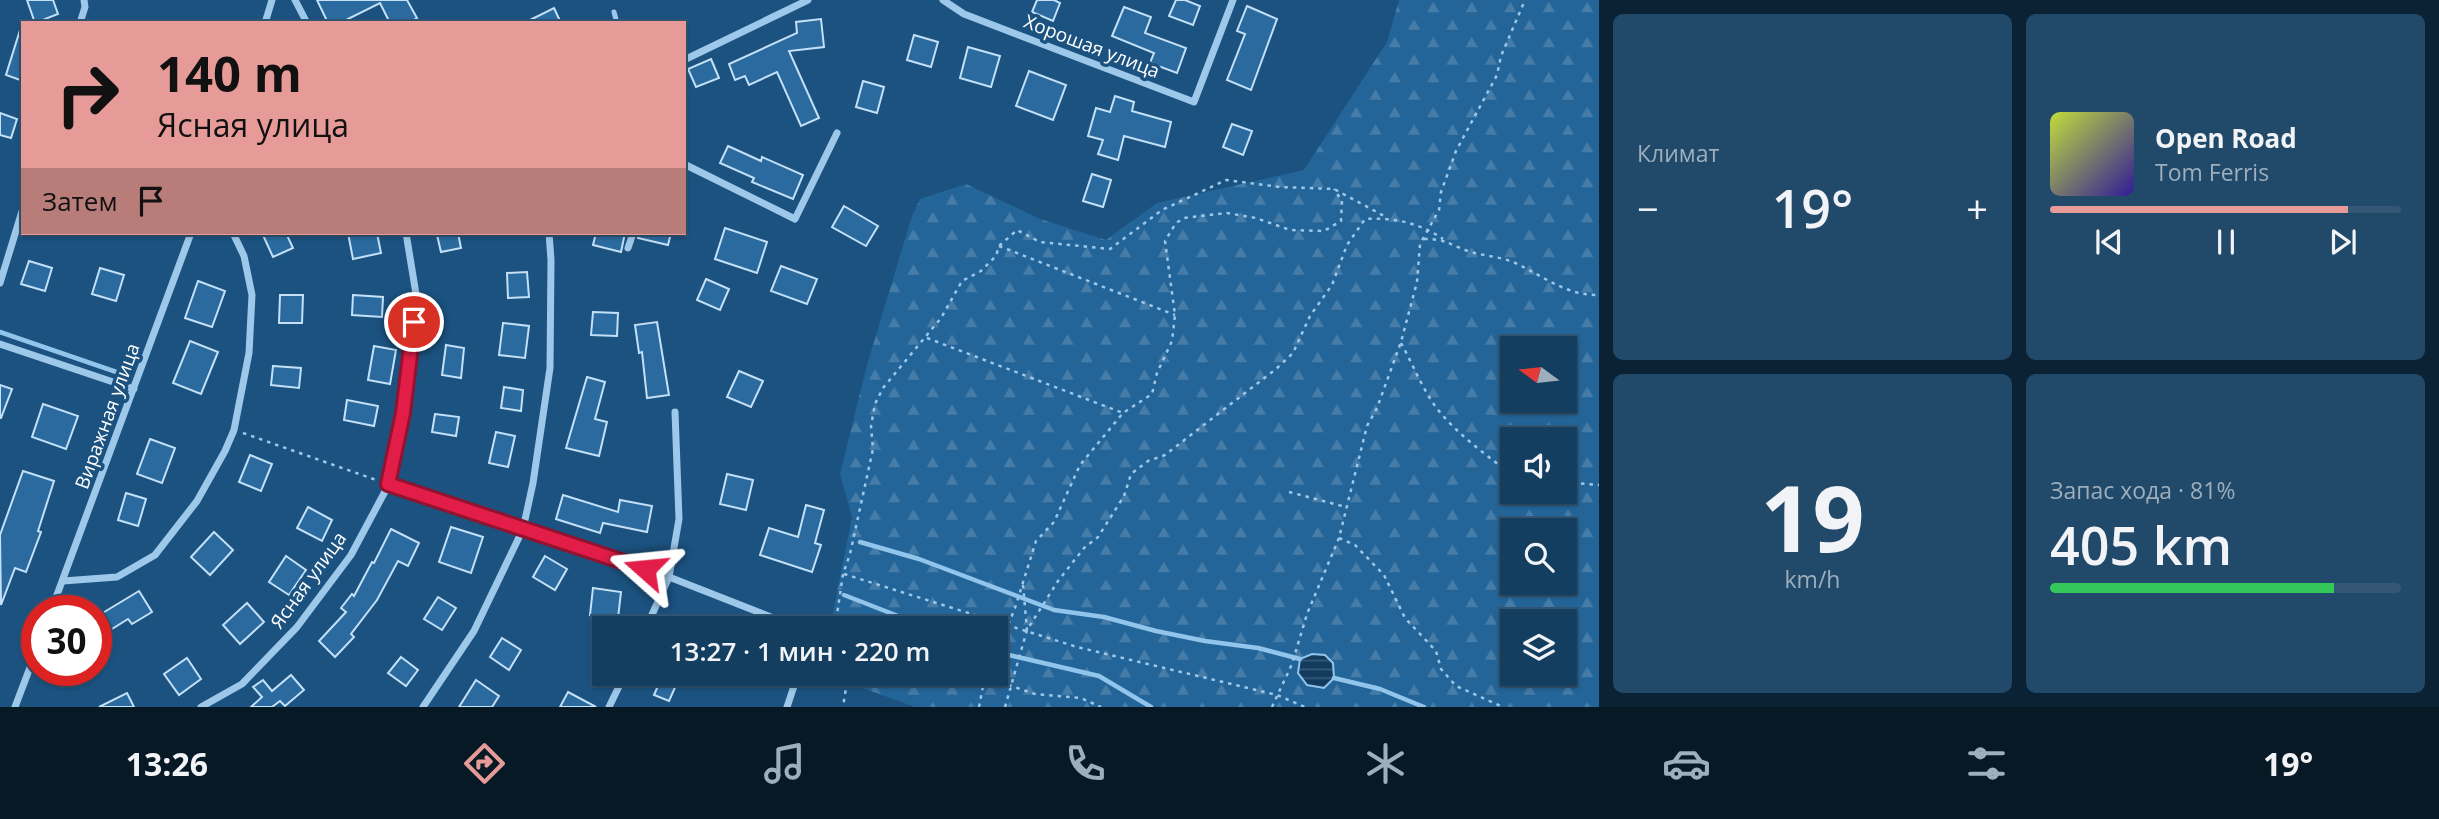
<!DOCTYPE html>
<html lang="ru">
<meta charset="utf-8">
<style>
:root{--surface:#143e60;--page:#214969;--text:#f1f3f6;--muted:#9daebd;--line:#335775;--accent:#e69b98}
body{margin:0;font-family:"Open Sans",sans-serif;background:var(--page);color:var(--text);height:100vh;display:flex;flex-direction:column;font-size:26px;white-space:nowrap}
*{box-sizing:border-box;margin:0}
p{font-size:23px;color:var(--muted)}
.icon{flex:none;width:38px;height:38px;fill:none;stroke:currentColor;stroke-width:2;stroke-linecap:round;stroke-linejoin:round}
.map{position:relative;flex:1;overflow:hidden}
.side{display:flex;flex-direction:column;gap:14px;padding:14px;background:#0b2235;width:840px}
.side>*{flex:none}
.hud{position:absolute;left:21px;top:21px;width:665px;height:214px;border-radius:0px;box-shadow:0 2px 5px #0004,0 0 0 2px var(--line);background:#e69b98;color:#111;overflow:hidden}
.needle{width:46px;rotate:285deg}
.fabs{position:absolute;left:1500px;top:336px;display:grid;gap:14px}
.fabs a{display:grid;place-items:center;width:77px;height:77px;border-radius:0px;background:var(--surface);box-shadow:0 2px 5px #0004,0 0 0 2px var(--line);font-size:35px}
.speed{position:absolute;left:21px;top:595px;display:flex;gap:14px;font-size:35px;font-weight:700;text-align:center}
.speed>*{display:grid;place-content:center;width:91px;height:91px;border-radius:50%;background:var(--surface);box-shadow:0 2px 5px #0004,0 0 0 2px var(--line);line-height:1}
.speed .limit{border:10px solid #d22;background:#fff;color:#111}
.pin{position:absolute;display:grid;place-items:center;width:60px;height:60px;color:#fff;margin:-30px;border:4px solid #fff;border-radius:50%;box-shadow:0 2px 7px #0007}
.me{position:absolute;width:77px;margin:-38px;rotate:288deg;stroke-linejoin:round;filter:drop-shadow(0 0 5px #0008)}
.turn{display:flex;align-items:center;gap:24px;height:147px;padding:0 21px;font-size:32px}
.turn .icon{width:91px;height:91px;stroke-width:2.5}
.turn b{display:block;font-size:49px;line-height:60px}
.then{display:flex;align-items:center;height:66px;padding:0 21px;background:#0003;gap:14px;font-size:26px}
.big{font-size:52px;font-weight:600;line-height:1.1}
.side .widget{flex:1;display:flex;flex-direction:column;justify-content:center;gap:10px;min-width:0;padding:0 24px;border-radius:10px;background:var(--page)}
.side .dial{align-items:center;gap:0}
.dial b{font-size:91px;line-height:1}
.song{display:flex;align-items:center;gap:21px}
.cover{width:84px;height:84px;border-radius:10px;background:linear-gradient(135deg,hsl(70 70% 55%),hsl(250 70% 35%))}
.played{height:7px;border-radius:4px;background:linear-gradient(90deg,var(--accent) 85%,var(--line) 85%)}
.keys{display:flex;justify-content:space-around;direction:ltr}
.heat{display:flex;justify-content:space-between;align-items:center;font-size:38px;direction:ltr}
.charge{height:10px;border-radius:5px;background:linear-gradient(90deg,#34c759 81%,var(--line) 0)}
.side .tiles{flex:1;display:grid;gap:14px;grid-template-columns:repeat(2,1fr)}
.trip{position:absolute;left:592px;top:616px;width:416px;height:70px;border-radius:0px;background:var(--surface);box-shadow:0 2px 5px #0004,0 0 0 2px var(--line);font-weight:600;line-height:70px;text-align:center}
.dock{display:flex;height:112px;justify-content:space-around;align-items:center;background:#081926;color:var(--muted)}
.dock .icon{width:49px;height:49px}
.dock .active{color:var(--accent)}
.dock b{font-size:32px;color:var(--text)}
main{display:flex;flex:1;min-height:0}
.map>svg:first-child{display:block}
.forest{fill:url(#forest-firs);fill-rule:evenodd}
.water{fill:url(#water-rules);stroke:#91c5ec;stroke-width:2}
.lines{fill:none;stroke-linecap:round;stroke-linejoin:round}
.stream{stroke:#91c5ec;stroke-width:4.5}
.building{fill:#2a6a9e;stroke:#c3e0f7;stroke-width:2}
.path{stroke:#9ec8ea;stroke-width:2.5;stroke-dasharray:3.5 5;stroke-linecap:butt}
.lane{stroke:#9ec8ea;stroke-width:5}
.street{stroke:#9ec8ea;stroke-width:7}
.route-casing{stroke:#92132f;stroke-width:18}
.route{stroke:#e11d48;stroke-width:12}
.labels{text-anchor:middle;stroke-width:7;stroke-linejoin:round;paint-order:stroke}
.street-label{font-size:19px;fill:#fff;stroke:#1b5280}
</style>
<main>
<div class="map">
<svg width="1599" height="707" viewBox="0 0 1599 707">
<defs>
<pattern id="forest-firs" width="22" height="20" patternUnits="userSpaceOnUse" patternTransform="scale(1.75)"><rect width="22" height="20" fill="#246599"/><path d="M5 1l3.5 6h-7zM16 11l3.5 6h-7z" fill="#457ca8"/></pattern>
<pattern id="water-rules" width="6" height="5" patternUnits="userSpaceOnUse" patternTransform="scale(1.75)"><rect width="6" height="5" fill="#123b5e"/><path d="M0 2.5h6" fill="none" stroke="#365876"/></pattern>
</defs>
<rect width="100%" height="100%" fill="#1b5280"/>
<path class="forest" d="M1399,0H1599V707H915L824,674H996V628H830L852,517L840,474L867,365L912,216L920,199L966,184L1040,219L1106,240L1157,203L1304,170L1387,42ZM1512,348H1564V401H1512ZM1512,439H1564V492H1512ZM1512,530H1564V583H1512ZM1512,621H1564V674H1512Z"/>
<polygon class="water" points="1312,654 1325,655 1333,663 1334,678 1324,688 1307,685 1298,673 1300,659"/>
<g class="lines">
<g class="stream">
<polyline points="0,332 128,376"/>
<polyline points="860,542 919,559 1054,610 1104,617 1156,631 1205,641 1258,648 1300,659"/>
<polyline points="844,595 929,628"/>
<polyline points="996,652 1099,676 1151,707"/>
<polyline points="1334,678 1380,689 1424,707"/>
</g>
</g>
<g class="building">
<polygon points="27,0 53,0 58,14 35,23"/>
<polygon points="317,0 407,0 417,18 408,23 390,23 380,3 340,23 328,23"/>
<polygon points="1037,0 1054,0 1060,3 1053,21 1032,12"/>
<polygon points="1176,0 1185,0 1200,6 1193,25 1169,16"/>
<polygon points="1247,6 1277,19 1251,90 1227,80 1245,34 1237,31"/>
<polygon points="1124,7 1151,17 1145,33 1186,48 1177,73 1150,63 1154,53 1112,36"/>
<polygon points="554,8 561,23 524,23"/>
<polygon points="821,19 824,47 789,51 819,118 801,126 777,72 749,85 745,76 735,80 729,64 797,33 796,22"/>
<polygon points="20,30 23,30 23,81 6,75"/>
<polygon points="914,35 938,42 931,67 907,60"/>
<polygon points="968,47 1000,56 991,87 960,78"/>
<polygon points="711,59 719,78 696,87 688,69"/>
<polygon points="1029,71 1066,85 1053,120 1016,106"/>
<polygon points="863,81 884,87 877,113 856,107"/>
<polygon points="1115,96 1134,102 1132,111 1171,122 1165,147 1124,136 1118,160 1098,154 1103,140 1088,136 1096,108 1110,112"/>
<polygon points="0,113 17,119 11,138 0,135"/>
<polygon points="1232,124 1252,131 1243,155 1223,147"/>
<polygon points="728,146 761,161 762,157 803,175 793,199 752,182 754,178 720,163"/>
<polygon points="1092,174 1111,180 1103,207 1083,201"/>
<polygon points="844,206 878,226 866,246 832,227"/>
<polygon points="725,228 767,242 757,273 715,259"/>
<polygon points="262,233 286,233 293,248 273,257"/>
<polygon points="348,233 377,233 381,253 353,259"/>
<polygon points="447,233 458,233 461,248 441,252 437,235"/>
<polygon points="596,233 625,233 621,252 593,245"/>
<polygon points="639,233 671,233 668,245 638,238"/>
<polygon points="29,261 52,268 45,291 21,284"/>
<polygon points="781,266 817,279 807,304 771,291"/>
<polygon points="100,268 124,275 116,301 92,294"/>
<polygon points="527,272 529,297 508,298 507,273"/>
<polygon points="706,279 729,289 720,310 697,300"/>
<polygon points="198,281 225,291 212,327 185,318"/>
<polygon points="280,295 303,295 302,323 279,323"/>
<polygon points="353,295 383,297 382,317 352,315"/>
<polygon points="593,312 618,313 617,336 591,335"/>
<polygon points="657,322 669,395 647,398 642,352 639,353 635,325"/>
<polygon points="503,323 529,326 525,358 499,355"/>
<polygon points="190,341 218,352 201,394 173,383"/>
<polygon points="446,345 464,348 461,378 442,375"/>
<polygon points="374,346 396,350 390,384 368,380"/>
<polygon points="273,366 301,368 299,388 271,385"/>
<polygon points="739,371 763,381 751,407 727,397"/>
<polygon points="587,377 605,382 595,419 607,422 599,456 566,448"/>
<polygon points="0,385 12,389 1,418 0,418"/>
<polygon points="504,387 523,390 521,411 501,408"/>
<polygon points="347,400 378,406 374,426 344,420"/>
<polygon points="43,404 78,416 66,449 32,437"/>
<polygon points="435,414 459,417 456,436 432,432"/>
<polygon points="496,432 515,436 508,467 489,463"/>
<polygon points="150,439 175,448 162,483 137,474"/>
<polygon points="250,455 272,464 261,491 239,482"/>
<polygon points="23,471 54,481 38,531 41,532 26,572 15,568 1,605 0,535"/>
<polygon points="727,474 753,480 746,510 720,504"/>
<polygon points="126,493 146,499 138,526 118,520"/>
<polygon points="563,495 618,512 620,500 652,506 647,532 603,523 600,533 556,519"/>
<polygon points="806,505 824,510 815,543 821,545 812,572 760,555 769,528 798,537"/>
<polygon points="308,507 332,520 322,541 297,528"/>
<polygon points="451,527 483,537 471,573 439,562"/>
<polygon points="391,529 419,543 408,566 398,561 377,600 351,634 354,637 335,657 319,641 346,612 341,608 352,594 354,596 372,562 374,563"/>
<polygon points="214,532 233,550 210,575 191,557"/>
<polygon points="286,556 306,570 289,595 269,582"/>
<polygon points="545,556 567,569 555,590 533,577"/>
<polygon points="593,588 621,592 618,618 590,615"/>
<polygon points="139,591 152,612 132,624 128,619 96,639 96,617"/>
<polygon points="438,597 456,608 442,630 424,619"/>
<polygon points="247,603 264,622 240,644 223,625"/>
<polygon points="677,616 711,626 710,628 674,628"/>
<polygon points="502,638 521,650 509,670 490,657"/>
<polygon points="401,657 418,670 406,686 388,673"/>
<polygon points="187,658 201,679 179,695 164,674"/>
<polygon points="663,674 681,674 669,701 654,695"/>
<polygon points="291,675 304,690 285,706 280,701 272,707 251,707 262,697 253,687 263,680 272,691"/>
<polygon points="476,680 499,696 492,707 459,707"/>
<polygon points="568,692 596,707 560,707"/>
<polygon points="127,693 134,707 99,707"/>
</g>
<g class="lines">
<g class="path">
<path d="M1424,239C1445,239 1447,243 1465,250C1481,256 1498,256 1513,262C1542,275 1566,296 1599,295"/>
<polyline points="999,246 1175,315"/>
<polyline points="927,338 1123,413"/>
<path d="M1401,343C1415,368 1425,397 1445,418C1465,440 1489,457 1512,475"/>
<polyline points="243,433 379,481"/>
<polyline points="1564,482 1599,485"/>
<polyline points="1289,492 1346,507"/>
<polyline points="1339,538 1355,545 1384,575 1405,618 1436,651 1441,669 1456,686 1503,707"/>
<polyline points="844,574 1077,647 1277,695 1305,707"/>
<polyline points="1023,585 1027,630"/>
<polyline points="808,623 819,622 827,628"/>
<polyline points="835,628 843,574 850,554 873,449 871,426 875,404 883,388 941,318 962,281 981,271 996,256 999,246 1017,230 1040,242 1110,249 1162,210 1226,180 1280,187 1334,189 1386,217"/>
<polyline points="996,656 1015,608 1036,541 1054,522 1080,465 1123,413 1152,394 1157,373 1172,341 1175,315 1165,241 1176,223 1184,218 1227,213 1256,218 1290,230 1324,231 1341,221 1342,201 1334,189"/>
<polyline points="842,674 846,688 843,707"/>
<polyline points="976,674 1035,694 1081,698 1101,707"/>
<polyline points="979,707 983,686 988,674"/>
<path d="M1005,707L1027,630L1058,581L1084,548L1098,537L1124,496L1131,474L1148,461L1165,455L1276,369L1293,353L1310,316L1332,285L1347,245L1365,219C1393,217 1420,223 1443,239"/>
<polyline points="1272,707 1292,664 1307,614 1339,538 1367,426 1377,408 1401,342 1417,282 1420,244 1439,210 1441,192 1456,151 1497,75 1501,56 1525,0"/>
</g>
<polyline class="lane" points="614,12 617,23"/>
<g class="street">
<polyline points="295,0 307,23"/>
<polyline points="943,0 964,14 1194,102 1233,0"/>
<polyline points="80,23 85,7 84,0"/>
<polyline points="265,23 272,0"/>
<polyline points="684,60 808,0"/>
<polyline points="684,164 795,219 837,133"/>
<polyline points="628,248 633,233"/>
<polyline points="0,283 23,208"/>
<polyline points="0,344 134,389"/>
<polyline points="389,484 669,577 799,628"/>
<polyline points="63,581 117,577 155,555 197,501 225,451 234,430 249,353 252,295 244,256 233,233"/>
<polyline points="51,611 191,233"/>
<polyline points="646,628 669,577 679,519 675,412"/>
<polyline points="15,707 37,649"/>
<polyline points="201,707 242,684 297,627 351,555 389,484 403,413 416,294 406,233"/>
<polyline points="423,707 474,631 523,529 533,483 550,368 551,260 549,233"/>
<polyline points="609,707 625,674"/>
<polyline points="787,707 798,674"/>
</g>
</g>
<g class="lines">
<g class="route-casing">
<polyline id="route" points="414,322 403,413 388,484 645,569"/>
</g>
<use href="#route" class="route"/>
</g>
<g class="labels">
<g class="street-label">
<text transform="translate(1092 46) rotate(21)" y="7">Хорошая улица</text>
<text transform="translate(107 416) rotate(-70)" y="7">Виражная улица</text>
<text transform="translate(308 580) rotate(-54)" y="7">Ясная улица</text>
</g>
</g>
</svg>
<div class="fabs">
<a><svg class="needle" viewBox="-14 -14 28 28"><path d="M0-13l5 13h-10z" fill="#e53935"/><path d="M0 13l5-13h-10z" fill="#9daebd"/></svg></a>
<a><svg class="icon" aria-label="sound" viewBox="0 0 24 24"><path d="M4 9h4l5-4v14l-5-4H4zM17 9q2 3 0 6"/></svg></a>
<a><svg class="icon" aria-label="search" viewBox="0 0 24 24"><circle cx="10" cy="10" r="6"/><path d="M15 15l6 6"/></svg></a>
<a><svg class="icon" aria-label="layers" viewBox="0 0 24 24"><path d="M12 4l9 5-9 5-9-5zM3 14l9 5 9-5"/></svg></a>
</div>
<div class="speed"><div class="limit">30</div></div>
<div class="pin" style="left:414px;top:322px;background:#d93025"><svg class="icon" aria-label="arrive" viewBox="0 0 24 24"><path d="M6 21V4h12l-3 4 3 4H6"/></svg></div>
<svg class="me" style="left:645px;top:569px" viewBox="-20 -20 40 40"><path d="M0-17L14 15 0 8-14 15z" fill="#e11d48" stroke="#fff" stroke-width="4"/></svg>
<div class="trip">13:27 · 1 мин · 220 m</div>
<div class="hud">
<div class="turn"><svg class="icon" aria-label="right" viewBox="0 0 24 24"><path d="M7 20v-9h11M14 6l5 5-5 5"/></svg><div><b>140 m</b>Ясная улица</div></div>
<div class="then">Затем<svg class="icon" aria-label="arrive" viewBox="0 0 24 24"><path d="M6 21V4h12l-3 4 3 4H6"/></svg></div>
</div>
</div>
<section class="side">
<div class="tiles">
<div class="widget"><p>Климат</p>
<div class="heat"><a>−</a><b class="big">19°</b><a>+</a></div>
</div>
<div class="widget">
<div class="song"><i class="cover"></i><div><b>Open Road</b><p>Tom Ferris</p></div></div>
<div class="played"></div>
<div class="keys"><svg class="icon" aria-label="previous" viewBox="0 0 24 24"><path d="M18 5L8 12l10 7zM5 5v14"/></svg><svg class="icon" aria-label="pause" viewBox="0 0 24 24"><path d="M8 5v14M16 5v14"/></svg><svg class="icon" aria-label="next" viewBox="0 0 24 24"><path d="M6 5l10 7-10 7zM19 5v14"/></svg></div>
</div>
<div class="widget dial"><b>19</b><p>km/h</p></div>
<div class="widget"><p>Запас хода · 81%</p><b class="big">405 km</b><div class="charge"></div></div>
</div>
</section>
</main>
<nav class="dock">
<b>13:26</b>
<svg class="icon active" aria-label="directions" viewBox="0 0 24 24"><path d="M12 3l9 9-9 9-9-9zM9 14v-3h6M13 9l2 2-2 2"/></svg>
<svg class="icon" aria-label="music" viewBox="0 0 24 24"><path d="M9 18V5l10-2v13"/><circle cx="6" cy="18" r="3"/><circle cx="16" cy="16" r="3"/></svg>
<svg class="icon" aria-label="phone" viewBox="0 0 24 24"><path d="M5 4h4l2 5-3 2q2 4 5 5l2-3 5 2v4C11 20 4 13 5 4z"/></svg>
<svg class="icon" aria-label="climate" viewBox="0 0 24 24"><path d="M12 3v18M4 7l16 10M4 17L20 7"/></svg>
<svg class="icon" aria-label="car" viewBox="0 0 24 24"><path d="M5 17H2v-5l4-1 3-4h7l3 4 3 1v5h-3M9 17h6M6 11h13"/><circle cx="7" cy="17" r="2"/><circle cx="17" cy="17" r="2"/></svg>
<svg class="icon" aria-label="filters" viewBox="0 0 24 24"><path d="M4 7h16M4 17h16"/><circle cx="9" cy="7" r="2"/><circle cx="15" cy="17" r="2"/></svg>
<b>19°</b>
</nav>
